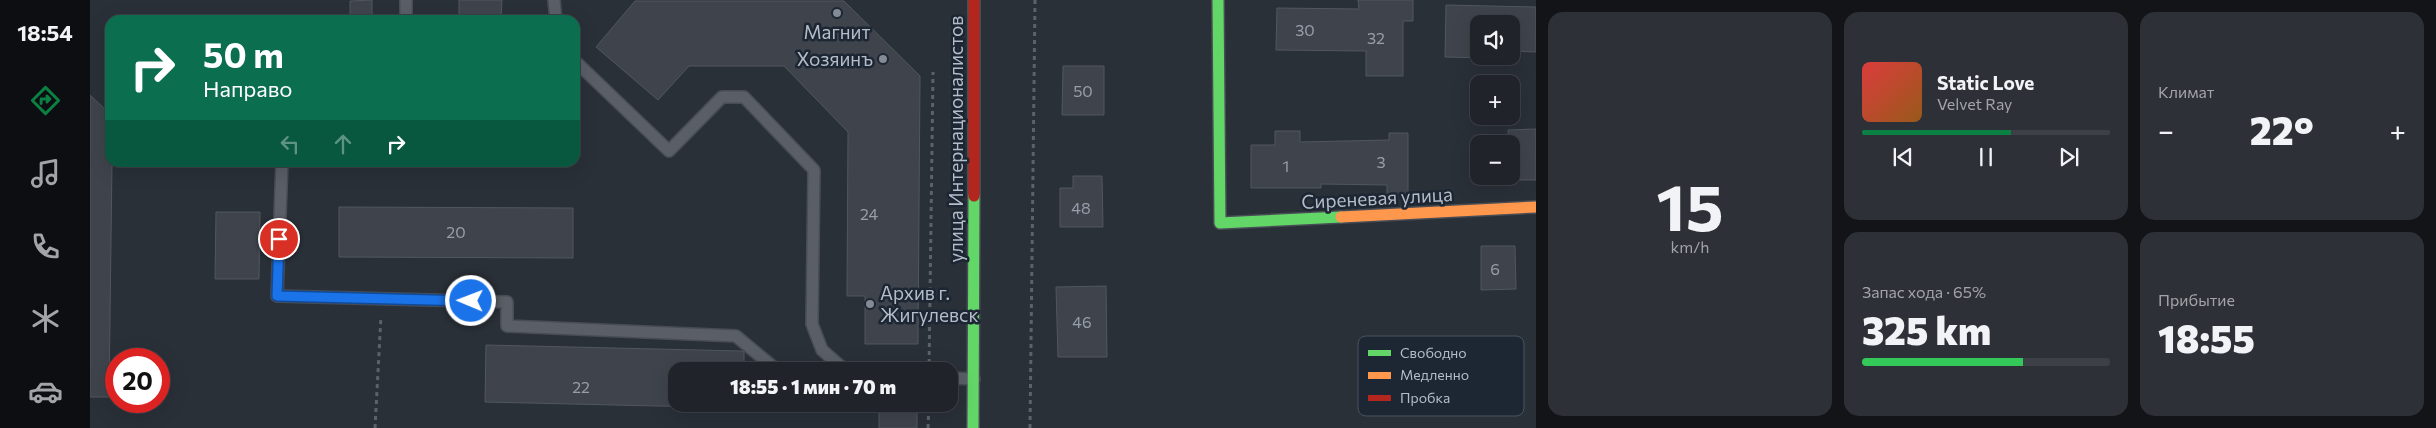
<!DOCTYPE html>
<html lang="ru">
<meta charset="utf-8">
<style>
:root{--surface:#20242a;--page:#2d3036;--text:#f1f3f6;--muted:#a2a4a8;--line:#3d4147;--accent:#0b8043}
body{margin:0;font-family:Commissioner,sans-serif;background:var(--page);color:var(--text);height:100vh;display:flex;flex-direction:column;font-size:19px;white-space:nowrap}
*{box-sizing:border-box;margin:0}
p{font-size:16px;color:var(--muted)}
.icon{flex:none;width:28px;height:28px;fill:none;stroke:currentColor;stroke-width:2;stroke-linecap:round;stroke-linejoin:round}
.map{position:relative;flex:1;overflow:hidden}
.sheet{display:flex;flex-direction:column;gap:12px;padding:12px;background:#121417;width:900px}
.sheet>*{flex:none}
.hud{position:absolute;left:15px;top:15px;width:475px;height:152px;border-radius:15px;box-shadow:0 5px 20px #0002,0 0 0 1px var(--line);background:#0b6e4f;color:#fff;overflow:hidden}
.controls{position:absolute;left:1380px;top:15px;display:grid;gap:10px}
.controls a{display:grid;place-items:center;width:50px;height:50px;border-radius:10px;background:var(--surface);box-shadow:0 5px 20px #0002,0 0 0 1px var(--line);font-size:25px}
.speed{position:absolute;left:15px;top:348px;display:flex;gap:10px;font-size:25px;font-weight:700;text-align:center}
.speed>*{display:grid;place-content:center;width:65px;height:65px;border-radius:50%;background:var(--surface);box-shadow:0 5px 20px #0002,0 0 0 1px var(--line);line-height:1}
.speed .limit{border:8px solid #d22;background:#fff;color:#111}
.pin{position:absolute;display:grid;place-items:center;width:42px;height:42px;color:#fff;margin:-21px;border:2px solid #fff;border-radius:50%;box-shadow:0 1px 5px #0007}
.me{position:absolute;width:55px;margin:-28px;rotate:271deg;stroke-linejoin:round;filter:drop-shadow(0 0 4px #0008)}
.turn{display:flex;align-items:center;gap:18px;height:105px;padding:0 15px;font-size:22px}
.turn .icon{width:65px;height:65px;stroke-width:2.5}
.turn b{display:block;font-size:35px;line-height:42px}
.lanes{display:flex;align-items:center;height:48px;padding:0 15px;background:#0003;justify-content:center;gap:25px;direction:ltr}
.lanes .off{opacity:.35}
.big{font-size:38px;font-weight:800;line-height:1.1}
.sheet .widget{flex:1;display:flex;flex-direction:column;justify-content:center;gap:8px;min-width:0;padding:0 18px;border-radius:15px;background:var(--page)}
.sheet .dial{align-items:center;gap:0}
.dial b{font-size:65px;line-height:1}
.song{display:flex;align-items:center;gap:15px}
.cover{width:60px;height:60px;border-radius:8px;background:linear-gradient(135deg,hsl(0 70% 55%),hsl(30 70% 35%))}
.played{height:5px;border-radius:2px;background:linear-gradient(90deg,var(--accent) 60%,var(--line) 60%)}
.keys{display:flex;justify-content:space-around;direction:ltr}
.heat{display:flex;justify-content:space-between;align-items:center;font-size:28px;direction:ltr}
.charge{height:8px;border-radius:4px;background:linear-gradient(90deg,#34c759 65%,var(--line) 0)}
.sheet .tiles{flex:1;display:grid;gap:12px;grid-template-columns:repeat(3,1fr)}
.widget:first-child{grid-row:span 2}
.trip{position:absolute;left:578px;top:362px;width:290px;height:50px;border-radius:15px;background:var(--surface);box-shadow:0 5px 20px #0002,0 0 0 1px var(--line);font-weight:800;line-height:50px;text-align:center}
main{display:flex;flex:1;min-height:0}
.tab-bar{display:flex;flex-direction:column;width:90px;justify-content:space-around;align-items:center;background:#0d0e11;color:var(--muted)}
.tab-bar .icon{width:35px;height:35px}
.tab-bar .selected{color:var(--accent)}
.tab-bar b{font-size:22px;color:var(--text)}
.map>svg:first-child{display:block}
.building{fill:#3f444c;stroke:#52575f}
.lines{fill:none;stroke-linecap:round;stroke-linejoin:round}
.lane-casing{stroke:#484c55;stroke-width:14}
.fast-casing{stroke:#484c55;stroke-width:14}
.slow-casing{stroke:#484c55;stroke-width:14}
.jam-casing{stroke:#484c55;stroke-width:14}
.path{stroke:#5c6268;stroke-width:3;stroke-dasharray:4 4;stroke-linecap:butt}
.lane{stroke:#5a5e66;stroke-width:11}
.fast{stroke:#63d668;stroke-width:11}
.slow{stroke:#ff974d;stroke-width:11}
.jam{stroke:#b3261e;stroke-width:11}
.route-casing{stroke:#114b97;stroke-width:12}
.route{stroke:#1a73e8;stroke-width:9}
.poi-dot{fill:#848b96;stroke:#1d2633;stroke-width:2}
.labels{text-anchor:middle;stroke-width:5;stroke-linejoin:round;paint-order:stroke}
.number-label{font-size:16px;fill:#979eaa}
.poi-label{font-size:19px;fill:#b4bcc9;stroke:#1d2633}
.street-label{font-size:19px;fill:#b4bcc9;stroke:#1d2633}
.key{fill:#1d2633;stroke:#4a5360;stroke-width:1}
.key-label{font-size:14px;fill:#b4bcc9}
</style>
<main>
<nav class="tab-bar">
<b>18:54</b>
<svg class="icon selected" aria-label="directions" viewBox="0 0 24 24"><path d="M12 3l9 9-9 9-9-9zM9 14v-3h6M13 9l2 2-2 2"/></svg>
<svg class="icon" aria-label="music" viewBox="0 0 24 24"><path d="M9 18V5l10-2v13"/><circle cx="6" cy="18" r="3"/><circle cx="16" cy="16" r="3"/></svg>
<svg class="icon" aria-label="phone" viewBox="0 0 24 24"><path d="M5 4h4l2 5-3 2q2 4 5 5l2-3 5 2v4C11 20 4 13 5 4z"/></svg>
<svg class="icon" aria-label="climate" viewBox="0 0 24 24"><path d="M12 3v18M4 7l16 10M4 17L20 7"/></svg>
<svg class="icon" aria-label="car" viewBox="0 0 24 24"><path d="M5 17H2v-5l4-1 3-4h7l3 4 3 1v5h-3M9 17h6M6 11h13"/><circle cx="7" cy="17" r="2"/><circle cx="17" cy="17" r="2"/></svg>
</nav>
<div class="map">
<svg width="1446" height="428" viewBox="0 0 1446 428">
<rect width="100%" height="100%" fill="#2a3038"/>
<g class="building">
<polygon points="282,0 282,20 260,20 260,1"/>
<polygon points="369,0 412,0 411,20 369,20"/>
<polygon points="1268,0 1323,0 1323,21 1313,21 1313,76 1276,76 1276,51 1186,50 1187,8 1269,9"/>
<polygon points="545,1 754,1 830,76 828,344 775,344 775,296 757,296 758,132 694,66 599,66 568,100 506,47"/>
<polygon points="1356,5 1446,7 1446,52 1421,51 1421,24 1389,24 1389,56 1396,58 1355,57"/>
<polygon points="973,66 1014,66 1014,115 972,115"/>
<polygon points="0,95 20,114 20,162 22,162 19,397 0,397"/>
<polygon points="1446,129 1446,180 1420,180 1421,144 1419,144 1418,130"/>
<polygon points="1185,131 1210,131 1210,142 1299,140 1299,133 1318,133 1318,195 1297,194 1297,185 1231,184 1231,188 1161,188 1161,145 1185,145"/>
<polygon points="983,176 1012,176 1013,227 970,227 970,188 983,188"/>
<polygon points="249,207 483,208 483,258 249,257"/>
<polygon points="126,212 170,212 169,279 125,279"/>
<polygon points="1391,246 1425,246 1426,289 1391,290"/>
<polygon points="1016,286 1017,357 968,357 966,287"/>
<polygon points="396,345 652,351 654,352 654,371 586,371 586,404 653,404 653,408 395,402"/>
<rect x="789" y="404" width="38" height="24"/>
</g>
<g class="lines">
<g class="lane-casing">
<g id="lane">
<polyline points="464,0 466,20"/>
<polyline points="316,20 316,0"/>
<polyline points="485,61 579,151 632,97 654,97 724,170 722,324 732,350 756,371"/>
<polyline points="192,162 187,296 417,302 417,326 646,336 688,371"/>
<polyline points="859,378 884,379"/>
</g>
</g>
<g class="fast-casing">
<g id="fast">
<polyline points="1128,0 1130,223 1251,217"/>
<polyline points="883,428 884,196"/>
</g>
</g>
<g class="slow-casing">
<polyline id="slow" points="1251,217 1446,207"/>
</g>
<g class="jam-casing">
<polyline id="jam" points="884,196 884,0"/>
</g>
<g class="path">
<polyline points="839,371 843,72"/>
<polyline points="285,428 291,316"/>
<polyline points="838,428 839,404"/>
<polyline points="940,428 945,0"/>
</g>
<use href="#lane" class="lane"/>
<use href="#fast" class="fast"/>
<use href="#slow" class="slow"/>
<use href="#jam" class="jam"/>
</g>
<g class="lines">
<g class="route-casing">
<polyline id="route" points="189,239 187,296 381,301"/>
</g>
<use href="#route" class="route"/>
</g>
<g class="poi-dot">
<circle cx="747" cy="13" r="5"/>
<circle cx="793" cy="59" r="5"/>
<circle cx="780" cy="304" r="5"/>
</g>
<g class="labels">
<g class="number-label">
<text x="1215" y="36">30</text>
<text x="1286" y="44">32</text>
<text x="993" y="97">50</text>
<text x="1291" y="168">3</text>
<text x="1196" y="172">1</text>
<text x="991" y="214">48</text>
<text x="779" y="220">24</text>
<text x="366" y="238">20</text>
<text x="1405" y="275">6</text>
<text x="992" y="328">46</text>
<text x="491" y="393">22</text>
</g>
<g class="poi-label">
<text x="747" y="39">Магнит</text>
<text x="783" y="66" text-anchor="end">Хозяинъ</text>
<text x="790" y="300" text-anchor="start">Архив г.<tspan x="790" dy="22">Жигулевск</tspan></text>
</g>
<g class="street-label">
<text transform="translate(866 139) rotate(-90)" y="7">улица Интернационалистов</text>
<text transform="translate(1287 198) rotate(-3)" y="7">Сиреневая улица</text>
</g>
</g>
<rect x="1268" y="336" width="166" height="80" rx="8" class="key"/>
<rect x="1278" y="350" width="23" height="6" fill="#63d668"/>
<rect x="1278" y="372" width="23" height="7" fill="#ff974d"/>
<rect x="1278" y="395" width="23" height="6" fill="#b3261e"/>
<g class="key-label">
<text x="1310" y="358">Свободно</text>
<text x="1310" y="380">Медленно</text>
<text x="1310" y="403">Пробка</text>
</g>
</svg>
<div class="controls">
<a><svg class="icon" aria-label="sound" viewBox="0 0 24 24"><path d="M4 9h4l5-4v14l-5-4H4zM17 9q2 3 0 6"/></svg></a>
<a>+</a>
<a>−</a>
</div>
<div class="speed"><div class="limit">20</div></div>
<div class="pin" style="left:189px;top:239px;background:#d93025"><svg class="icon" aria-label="arrive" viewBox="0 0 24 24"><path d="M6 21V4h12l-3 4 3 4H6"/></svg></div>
<svg class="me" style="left:381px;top:301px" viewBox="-20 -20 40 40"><circle r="17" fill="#1a73e8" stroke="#fff" stroke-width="3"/><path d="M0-11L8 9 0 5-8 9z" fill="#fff"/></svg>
<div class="trip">18:55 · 1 мин · 70 m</div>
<div class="hud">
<div class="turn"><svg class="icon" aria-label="right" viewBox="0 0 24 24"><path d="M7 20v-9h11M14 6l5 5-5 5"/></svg><div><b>50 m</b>Направо</div></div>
<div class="lanes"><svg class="icon off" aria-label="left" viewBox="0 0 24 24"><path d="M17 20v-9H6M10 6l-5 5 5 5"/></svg><svg class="icon off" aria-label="ahead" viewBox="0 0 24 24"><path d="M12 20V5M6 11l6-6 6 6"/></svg><svg class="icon" aria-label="right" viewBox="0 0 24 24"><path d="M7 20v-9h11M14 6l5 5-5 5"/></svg></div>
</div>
</div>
<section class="sheet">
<div class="tiles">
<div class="widget dial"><b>15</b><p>km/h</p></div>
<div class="widget">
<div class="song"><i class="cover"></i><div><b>Static Love</b><p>Velvet Ray</p></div></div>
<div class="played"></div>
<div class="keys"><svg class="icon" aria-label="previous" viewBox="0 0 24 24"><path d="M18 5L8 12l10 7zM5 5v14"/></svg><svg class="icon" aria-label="pause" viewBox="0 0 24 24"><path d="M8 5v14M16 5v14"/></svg><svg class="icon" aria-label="next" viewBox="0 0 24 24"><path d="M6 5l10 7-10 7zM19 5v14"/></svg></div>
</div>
<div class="widget"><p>Климат</p>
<div class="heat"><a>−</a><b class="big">22°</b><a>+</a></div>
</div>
<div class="widget"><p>Запас хода · 65%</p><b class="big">325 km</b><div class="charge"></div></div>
<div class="widget"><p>Прибытие</p><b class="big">18:55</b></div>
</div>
</section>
</main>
